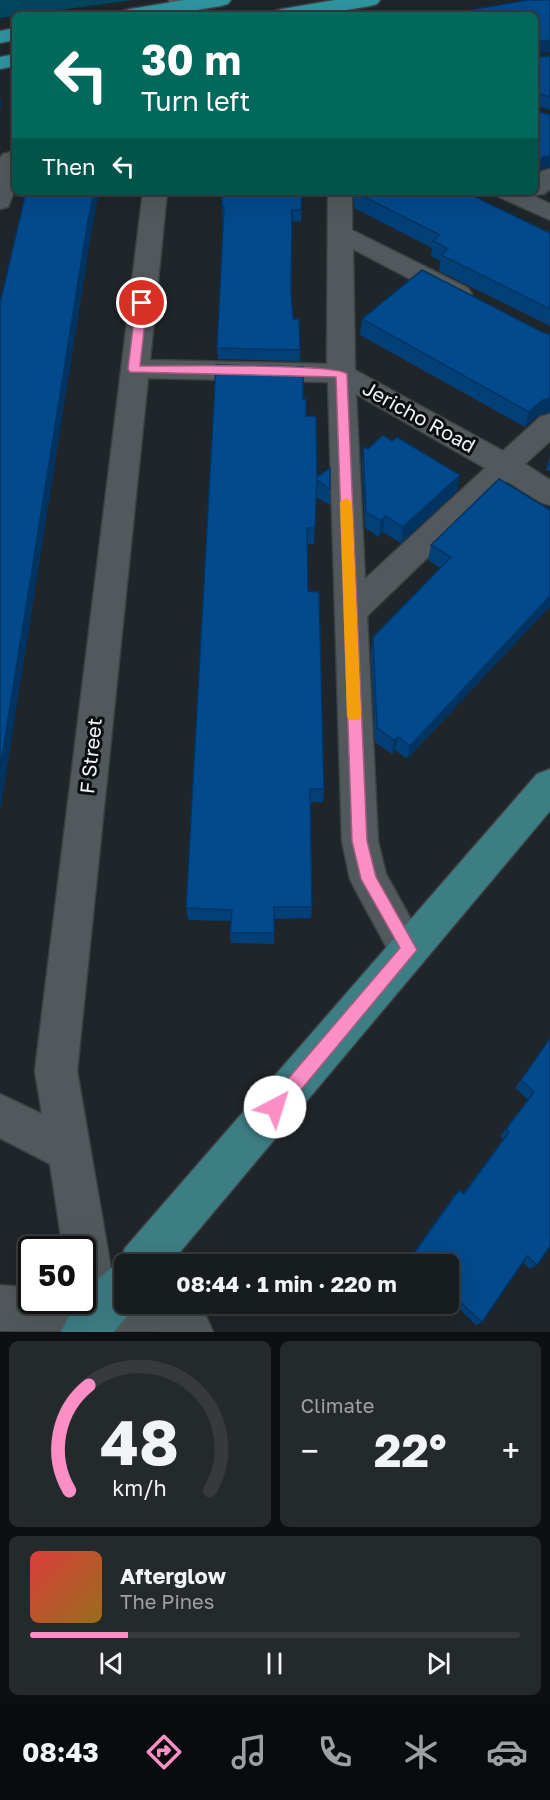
<!DOCTYPE html>
<meta charset="utf-8">
<style>
:root{--surface:#171c1f;--page:#24292c;--text:#f1f3f6;--muted:#9ea1a4;--line:#363a3d;--accent:#fb8fc5}
body{margin:0;font-family:"Golos Text",sans-serif;background:var(--page);color:var(--text);height:100vh;display:flex;flex-direction:column;font-size:22px;white-space:nowrap}
*{box-sizing:border-box;margin:0}
p{font-size:20px;color:var(--muted)}
.icon{flex:none;width:33px;height:33px;fill:none;stroke:currentColor;stroke-width:2;stroke-linecap:round;stroke-linejoin:round}
.map{position:relative;height:1332px;overflow:hidden}
.details{display:flex;flex-direction:column;gap:9px;padding:9px;background:#0d0f11;flex:1}
.details>*{flex:none}
.hud{position:absolute;left:12px;top:12px;width:526px;height:183px;border-radius:9px;box-shadow:0 6px 24px #0002,0 0 0 2px var(--line);background:#00695c;color:#fff;overflow:hidden}
.speed{position:absolute;left:18px;top:1236px;display:flex;gap:12px;font-size:30px;font-weight:700;text-align:center}
.speed>*{display:grid;place-content:center;width:78px;height:78px;border-radius:50%;background:var(--surface);box-shadow:0 6px 24px #0002,0 0 0 2px var(--line);line-height:1}
.speed .limit{border:3px solid #111;border-radius:9px;background:#fff;color:#111}
.pin{position:absolute;display:grid;place-items:center;width:51px;height:51px;color:#fff;margin:-26px;border:3px solid #fff;border-radius:50%;box-shadow:0 2px 6px #0007}
.me{position:absolute;width:66px;margin:-33px;rotate:40deg;stroke-linejoin:round;filter:drop-shadow(0 0 4px #0008)}
.turn{display:flex;align-items:center;gap:21px;height:126px;padding:0 30px;font-size:27px}
.turn .icon{width:78px;height:78px;stroke-width:2.5}
.turn b{display:block;font-size:42px;line-height:51px}
.then{display:flex;align-items:center;height:57px;padding:0 30px;background:#0003;gap:12px;font-size:22px}
.big{font-size:45px;font-weight:700;line-height:1.1}
.details .card{flex:1;display:flex;flex-direction:column;justify-content:center;gap:9px;min-width:0;padding:0 21px;border-radius:9px;background:var(--page)}
.details .dial{align-items:center;gap:0}
.dial svg{height:156px;overflow:visible;fill:none;stroke:var(--line);stroke-width:7;stroke-linecap:round;text-anchor:middle}
.dial text{fill:var(--text);stroke:none}
.song{display:flex;align-items:center;gap:18px}
.cover{width:72px;height:72px;border-radius:9px;background:linear-gradient(135deg,hsl(0 70% 55%),hsl(40 70% 35%))}
.played{height:6px;border-radius:3px;background:linear-gradient(90deg,var(--accent) 20%,var(--line) 20%)}
.keys{display:flex;justify-content:space-around;direction:ltr}
.heat{display:flex;justify-content:space-between;align-items:center;font-size:33px;direction:ltr}
.details .tiles{flex:1;display:grid;gap:9px;grid-template-columns:1fr 1fr}
.card:last-child{grid-column:span 2}
.trip{position:absolute;left:114px;top:1254px;width:345px;height:60px;border-radius:9px;background:var(--surface);box-shadow:0 6px 24px #0002,0 0 0 2px var(--line);font-weight:700;line-height:60px;text-align:center}
.tab-bar{display:flex;height:96px;justify-content:space-around;align-items:center;background:#090b0c;color:var(--muted)}
.tab-bar .icon{width:42px;height:42px}
.tab-bar .on{color:var(--accent)}
.tab-bar b{font-size:27px;color:var(--text)}
.map>svg:first-child{display:block}
.green{fill:#04465e}
.lines{fill:none;stroke-linecap:round;stroke-linejoin:round}
.minor-casing{stroke:#3c4143;stroke-width:3}
.major-casing{stroke:#3c4143;stroke-width:3}
.highway-casing{stroke:#3c4143;stroke-width:3}
.minor{fill:#52595c;fill-rule:evenodd}
.major{fill:#3d7d84;fill-rule:evenodd}
.highway{fill:#2f959f;fill-rule:evenodd}
.wall{fill:#034078}
.shaded-wall{fill:#023462}
.building{fill:#034a8c;stroke:#023462;stroke-width:1.5}
.route{fill:#fb8fc5;stroke:#a35d80;stroke-width:1.5}
.slow{fill:#f59e0b}
.labels{text-anchor:middle;stroke-width:6;stroke-linejoin:round;paint-order:stroke}
.street-label{font-size:20px;fill:#f0f4f6;stroke:#0b0e0f}
</style>
<div class="map">
<svg width="550" height="1332" viewBox="0 0 550 1332">
<rect width="100%" height="100%" fill="#1f2529"/>
<polygon class="green" points="0,0 133,0 0,18"/>
<g class="lines">
<g class="minor-casing">
<g id="minor">
<polygon points="169,0 189,0 187,15 167,15"/>
<polygon points="11,152 15,153 15,189 8,207 0,209 0,158 3,154"/>
<polygon points="550,169 550,189 544,194 532,195 550,204 550,220 499,197 495,192 536,192 536,177 542,171"/>
<path d="M143,192H167L150,360L327,364L328,192H352V230L468,288L472,294L468,300L459,302L450,300L353,249L355,370L503,451L540,417L550,414V441L525,464L550,480V505L540,502L507,481L367,616L378,841L386,874L428,950L423,963L409,969L395,963L356,891L350,879L342,841L328,382L148,378L77,1071L116,1298L124,1299V1304C153,1304 180,1305 206,1316L213,1332L0,1331V1285L32,1288V1300H82V1250H63L50,1164L0,1138V1094L42,1114L35,1071ZM356,394L485,468L365,579Z"/>
</g>
</g>
<g class="major-casing">
<path id="major" d="M550,769V811L170,1264H124V1304H137L114,1332H61C69,1312 99,1272 119,1264L125,1248L537,774Z"/>
</g>
<g class="highway-casing">
<g id="highway">
<polygon points="185,0 231,0 228,4 221,6 166,15 120,15 123,11 130,9"/>
<polygon points="335,0 380,0 377,4 370,6 317,15 272,15 275,11 282,9"/>
<polygon points="15,28 15,40 0,43 0,31"/>
<polygon points="15,54 15,66 0,69 0,57"/>
</g>
</g>
<use href="#minor" class="minor"/>
<use href="#major" class="major"/>
<use href="#highway" class="highway"/>
</g>
<g class="wall">
<polygon points="550,0 550,52 537,54 537,57 550,56 550,110 537,106 540,169 536,175 536,15"/>
<polygon points="302,192 301,222 292,221 291,294 293,319 300,350 300,361 218,359 217,348 223,218 222,218 222,207"/>
<polygon points="354,192 465,192 550,233 550,326 439,271 440,261 431,256 432,248 354,208"/>
<polygon points="362,319 544,333 550,334 550,412 539,415 525,427 360,335"/>
<polygon points="303,399 317,477 330,489 330,505 316,497 314,544 308,544 308,591 324,789 323,802 310,802 312,907 311,918 274,919 274,944 231,943 230,933 231,921 188,920 186,908"/>
<polygon points="392,441 460,475 457,491 401,543 383,532 379,537 365,528 362,463 363,447 368,449"/>
<polygon points="550,457 550,471 546,470"/>
<polygon points="550,510 550,606 407,759 395,750 392,754 375,742 371,652 373,637 440,568 428,560 431,545"/>
<polygon points="550,1038 537,1265 530,1269 523,1262 482,1322 476,1325 448,1298 448,1264 413,1264 408,1260 454,1195 463,1193 503,1139 500,1136 528,1100 515,1088"/>
</g>
<g class="shaded-wall">
<polygon points="550,40 550,52 536,54 537,42"/>
<polygon points="0,96 2,104 0,110"/>
<polygon points="550,156 550,167 540,169 536,175 536,165 543,157"/>
<polygon points="94,192 99,192 91,236 0,812 0,769 88,220"/>
<polygon points="550,398 550,412 539,415 525,427 529,412 543,400"/>
<polygon points="460,475 457,491 401,543 403,527"/>
<polygon points="385,516 383,532 379,537 381,521"/>
<polygon points="550,596 550,606 407,759 410,746"/>
<polygon points="398,737 395,750 392,754 394,740"/>
</g>
<g class="building">
<polygon points="528,0 550,0 550,40 537,42 537,57 550,56 550,97 537,93 537,111 550,115 550,156 543,157 536,165 536,15 441,15"/>
<polygon points="26,192 94,192 88,220 0,769 0,303"/>
<polygon points="222,192 302,192 301,210 292,210 291,294 293,319 299,319 300,350 217,348 224,207 222,207"/>
<polygon points="355,192 465,192 550,233 550,309 441,255 448,249 433,241 440,235"/>
<polygon points="422,270 544,333 550,334 550,398 543,400 529,412 362,319"/>
<polygon points="216,365 303,367 303,399 306,399 306,416 316,416 317,477 330,468 330,489 317,480 315,528 307,528 308,591 319,592 324,789 310,789 312,907 274,907 274,933 230,933 232,910 186,908"/>
<polygon points="383,435 392,441 397,437 460,475 403,527 385,516 381,521 366,512 363,447 368,449"/>
<polygon points="499,479 550,510 550,596 410,746 398,737 394,740 377,728 373,637 451,557 431,545"/>
<polygon points="550,1038 550,1246 537,1265 527,1256 482,1322 448,1291 448,1264 421,1264 412,1256 459,1190 464,1194 509,1132 506,1129 534,1092 521,1080"/>
</g>
<path class="route" d="M142,299L147,303L140,366C168,366 336,363 347,374L367,841L376,877L417,950L281,1114L275,1116L269,1114L266,1107L269,1101L400,948L361,879L352,841L336,377L130,372L128,369L136,303Z"/>
<polygon class="slow" points="346,498 352,502 361,716 359,720 349,720 347,716 340,502"/>
<g class="labels">
<g class="street-label">
<text transform="translate(419 417) rotate(29)" y="7">Jericho Road</text>
<text transform="translate(91 756) rotate(-84)" y="7">F Street</text>
</g>
</g>
</svg>
<div class="speed"><div class="limit">50</div></div>
<div class="pin" style="left:142px;top:303px;background:#d93025"><svg class="icon" aria-label="arrive" viewBox="0 0 24 24"><path d="M6 21V4h12l-3 4 3 4H6"/></svg></div>
<svg class="me" style="left:275px;top:1107px" viewBox="-20 -20 40 40"><circle r="19" fill="#fff"/><path d="M0-13L10 11 0 6-10 11z" fill="#fb8fc5"/></svg>
<div class="trip">08:44 · 1 min · 220 m</div>
<div class="hud">
<div class="turn"><svg class="icon" aria-label="left" viewBox="0 0 24 24"><path d="M17 20v-9H6M10 6l-5 5 5 5"/></svg><div><b>30 m</b>Turn left</div></div>
<div class="then">Then<svg class="icon" aria-label="left" viewBox="0 0 24 24"><path d="M17 20v-9H6M10 6l-5 5 5 5"/></svg></div>
</div>
</div>
<section class="details">
<div class="tiles">
<div class="card dial"><svg viewBox="0 0 100 80">
<path d="M14 69A42 42 0 1 1 86 69"/>
<path d="M14 69A42 42 0 0 1 24 15" stroke="#fb8fc5"/>
<text x="50" y="56" font-size="32" font-weight="700">48</text>
<text x="50" y="72" font-size="11">km/h</text>
</svg></div>
<div class="card"><p>Climate</p>
<div class="heat"><a>−</a><b class="big">22°</b><a>+</a></div>
</div>
<div class="card">
<div class="song"><i class="cover"></i><div><b>Afterglow</b><p>The Pines</p></div></div>
<div class="played"></div>
<div class="keys"><svg class="icon" aria-label="previous" viewBox="0 0 24 24"><path d="M18 5L8 12l10 7zM5 5v14"/></svg><svg class="icon" aria-label="pause" viewBox="0 0 24 24"><path d="M8 5v14M16 5v14"/></svg><svg class="icon" aria-label="next" viewBox="0 0 24 24"><path d="M6 5l10 7-10 7zM19 5v14"/></svg></div>
</div>
</div>
</section>
<nav class="tab-bar">
<b>08:43</b>
<svg class="icon on" aria-label="directions" viewBox="0 0 24 24"><path d="M12 3l9 9-9 9-9-9zM9 14v-3h6M13 9l2 2-2 2"/></svg>
<svg class="icon" aria-label="music" viewBox="0 0 24 24"><path d="M9 18V5l10-2v13"/><circle cx="6" cy="18" r="3"/><circle cx="16" cy="16" r="3"/></svg>
<svg class="icon" aria-label="phone" viewBox="0 0 24 24"><path d="M5 4h4l2 5-3 2q2 4 5 5l2-3 5 2v4C11 20 4 13 5 4z"/></svg>
<svg class="icon" aria-label="climate" viewBox="0 0 24 24"><path d="M12 3v18M4 7l16 10M4 17L20 7"/></svg>
<svg class="icon" aria-label="car" viewBox="0 0 24 24"><path d="M5 17H2v-5l4-1 3-4h7l3 4 3 1v5h-3M9 17h6M6 11h13"/><circle cx="7" cy="17" r="2"/><circle cx="17" cy="17" r="2"/></svg>
</nav>
